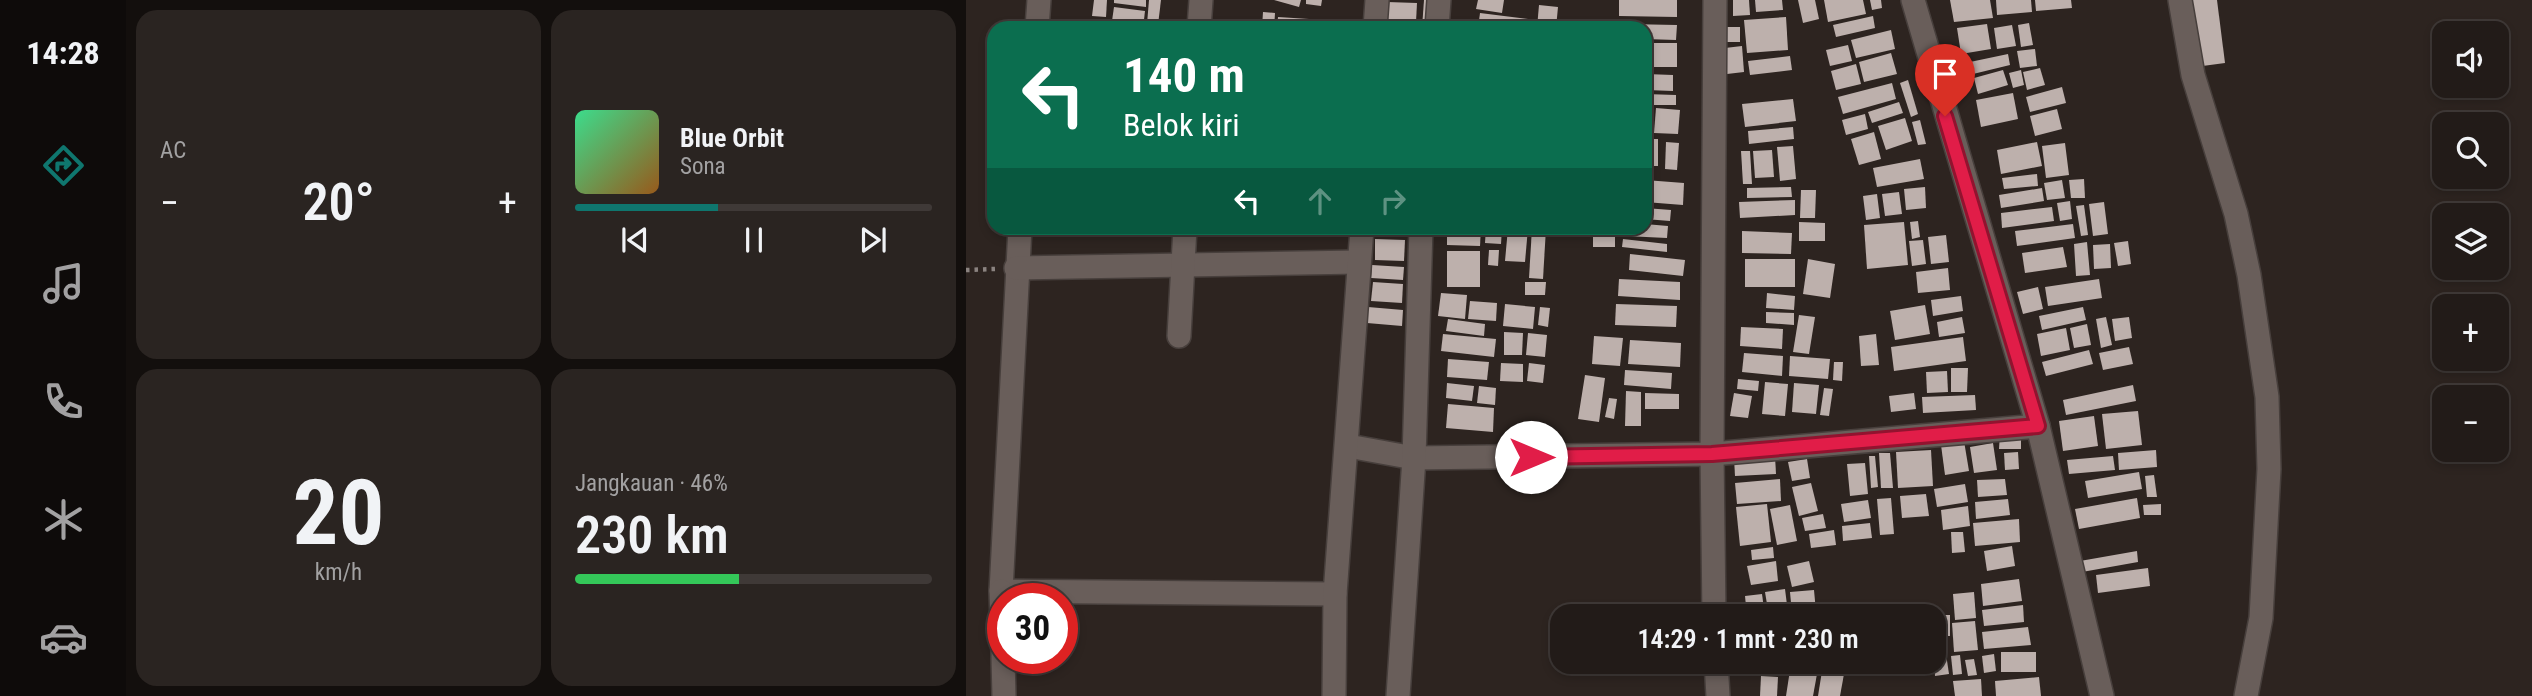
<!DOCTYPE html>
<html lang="id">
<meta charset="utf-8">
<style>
:root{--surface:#221b18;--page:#2a2421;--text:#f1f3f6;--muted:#a2a1a2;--line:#3f3937;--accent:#0f766e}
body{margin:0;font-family:"Roboto Condensed",sans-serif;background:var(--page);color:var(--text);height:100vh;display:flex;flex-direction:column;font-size:26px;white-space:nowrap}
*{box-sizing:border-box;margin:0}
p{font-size:23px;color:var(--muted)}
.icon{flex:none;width:38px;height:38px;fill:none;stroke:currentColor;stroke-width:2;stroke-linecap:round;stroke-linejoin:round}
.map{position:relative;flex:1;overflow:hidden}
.side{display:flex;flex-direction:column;gap:10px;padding:10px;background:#130f0d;width:840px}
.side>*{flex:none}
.guide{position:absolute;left:21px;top:21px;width:665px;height:214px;border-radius:21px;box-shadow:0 4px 10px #0003,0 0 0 2px var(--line);background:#0b6e4f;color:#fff;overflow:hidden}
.tools{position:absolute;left:1466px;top:21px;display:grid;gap:14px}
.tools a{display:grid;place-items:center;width:77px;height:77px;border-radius:14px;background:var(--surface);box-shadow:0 4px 10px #0003,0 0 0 2px var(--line);font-size:35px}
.speed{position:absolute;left:21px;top:583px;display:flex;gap:14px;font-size:35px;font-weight:700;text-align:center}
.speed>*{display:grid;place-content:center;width:91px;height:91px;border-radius:50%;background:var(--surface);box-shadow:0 4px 10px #0003,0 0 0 2px var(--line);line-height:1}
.speed .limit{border:10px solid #d22;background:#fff;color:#111}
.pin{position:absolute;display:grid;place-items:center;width:60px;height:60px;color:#fff;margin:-72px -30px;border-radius:50% 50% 50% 0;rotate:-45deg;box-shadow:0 0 7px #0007}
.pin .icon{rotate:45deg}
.me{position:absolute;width:77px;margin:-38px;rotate:90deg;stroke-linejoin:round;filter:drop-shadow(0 0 5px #0008)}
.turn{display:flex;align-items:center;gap:24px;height:147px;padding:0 21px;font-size:32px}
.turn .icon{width:91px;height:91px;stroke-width:2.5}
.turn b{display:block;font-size:49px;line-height:60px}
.lanes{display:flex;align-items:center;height:66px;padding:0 21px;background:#0003;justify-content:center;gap:35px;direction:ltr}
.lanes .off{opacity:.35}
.big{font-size:52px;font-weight:600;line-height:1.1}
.side .widget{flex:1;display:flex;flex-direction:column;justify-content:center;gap:10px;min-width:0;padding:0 24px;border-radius:21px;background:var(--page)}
.side .dial{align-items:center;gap:0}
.dial b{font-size:91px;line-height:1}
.song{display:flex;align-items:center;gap:21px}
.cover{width:84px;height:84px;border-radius:10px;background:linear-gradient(135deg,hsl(150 70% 55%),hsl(30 70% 35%))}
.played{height:7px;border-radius:4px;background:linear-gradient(90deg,var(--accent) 40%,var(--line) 40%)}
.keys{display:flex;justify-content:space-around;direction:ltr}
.heat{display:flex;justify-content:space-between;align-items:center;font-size:38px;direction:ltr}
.charge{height:10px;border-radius:5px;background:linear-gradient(90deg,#34c759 46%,var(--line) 0)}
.side .tiles{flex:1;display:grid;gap:10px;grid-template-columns:repeat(2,1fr)}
.trip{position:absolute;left:584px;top:604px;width:396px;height:70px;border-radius:21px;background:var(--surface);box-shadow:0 4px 10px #0003,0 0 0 2px var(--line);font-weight:600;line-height:70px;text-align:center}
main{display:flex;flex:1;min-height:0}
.tab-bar{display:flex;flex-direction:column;width:126px;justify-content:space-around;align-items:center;background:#0e0b0a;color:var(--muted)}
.tab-bar .icon{width:49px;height:49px}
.tab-bar .selected{color:var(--accent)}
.tab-bar b{font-size:32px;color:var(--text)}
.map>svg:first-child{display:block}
.building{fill:#bdb0ac}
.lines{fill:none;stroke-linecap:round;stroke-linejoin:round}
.street-casing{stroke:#473f3c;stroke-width:26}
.path{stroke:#8b8380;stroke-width:4.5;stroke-dasharray:3.5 5;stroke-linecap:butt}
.street{stroke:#695e5a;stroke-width:23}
.route-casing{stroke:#92132f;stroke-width:18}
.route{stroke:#e11d48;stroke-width:12}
</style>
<main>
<nav class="tab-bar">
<b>14:28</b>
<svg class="icon selected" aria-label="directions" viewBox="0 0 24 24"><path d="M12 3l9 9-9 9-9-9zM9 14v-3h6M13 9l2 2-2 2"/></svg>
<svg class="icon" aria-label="music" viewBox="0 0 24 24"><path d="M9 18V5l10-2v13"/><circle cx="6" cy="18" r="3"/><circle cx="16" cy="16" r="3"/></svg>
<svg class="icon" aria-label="phone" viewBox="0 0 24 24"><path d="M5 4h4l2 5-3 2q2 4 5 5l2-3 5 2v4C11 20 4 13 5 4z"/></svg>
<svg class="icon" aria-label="climate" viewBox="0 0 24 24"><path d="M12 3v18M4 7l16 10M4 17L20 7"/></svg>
<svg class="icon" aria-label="car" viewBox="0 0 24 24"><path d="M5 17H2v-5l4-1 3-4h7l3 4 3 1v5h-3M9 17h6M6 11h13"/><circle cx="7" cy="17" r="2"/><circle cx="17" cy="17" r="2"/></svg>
</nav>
<section class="side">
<div class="tiles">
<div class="widget"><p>AC</p>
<div class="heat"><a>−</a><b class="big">20°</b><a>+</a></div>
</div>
<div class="widget">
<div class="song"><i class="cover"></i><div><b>Blue Orbit</b><p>Sona</p></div></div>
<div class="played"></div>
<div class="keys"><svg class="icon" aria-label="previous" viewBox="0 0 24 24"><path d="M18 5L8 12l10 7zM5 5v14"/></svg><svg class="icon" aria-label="pause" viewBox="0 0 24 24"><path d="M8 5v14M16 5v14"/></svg><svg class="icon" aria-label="next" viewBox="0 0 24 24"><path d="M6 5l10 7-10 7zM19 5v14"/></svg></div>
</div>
<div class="widget dial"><b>20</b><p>km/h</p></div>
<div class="widget"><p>Jangkauan · 46%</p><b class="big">230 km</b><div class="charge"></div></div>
</div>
</section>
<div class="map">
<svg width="1566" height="696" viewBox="0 0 1566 696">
<rect width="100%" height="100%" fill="#2d2420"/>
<g class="building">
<polygon points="128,0 141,0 140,17 126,16"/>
<polygon points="148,0 180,0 180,7 148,3"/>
<polygon points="183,0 195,0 192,25 181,24"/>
<polygon points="308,0 335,0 333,7"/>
<polygon points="340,0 356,0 355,6 340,4"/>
<polygon points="458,0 462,0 461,28 456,28"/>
<polygon points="512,0 538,0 536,13 510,9"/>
<polygon points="653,0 711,0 711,17 653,16"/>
<polygon points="767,0 783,0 784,15 767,16"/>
<polygon points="789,0 816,0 817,10 790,12"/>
<polygon points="832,0 849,0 853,19 837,23"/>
<polygon points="858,0 897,0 900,14 862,22"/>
<polygon points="904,0 915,0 916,8 906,10"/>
<polygon points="984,0 1024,0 1027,18 988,22"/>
<polygon points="1030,0 1065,0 1066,12 1031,15"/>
<polygon points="1069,0 1105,0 1106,8 1070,11"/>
<polygon points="1220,0 1251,0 1259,63 1229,67"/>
<polygon points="421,2 451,3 450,22 420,21"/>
<polygon points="573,5 592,7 590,28 571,28"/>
<polygon points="148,7 179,11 177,28 145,28"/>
<polygon points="297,12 309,13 308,28 296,28"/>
<polygon points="514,13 562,19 562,28 512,28"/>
<polygon points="907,16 909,28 870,37 867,25"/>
<polygon points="312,17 343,19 342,28 311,28"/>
<polygon points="820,17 822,50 781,53 778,20"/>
<polygon points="348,19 359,20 358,28 347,28"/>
<polygon points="1063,23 1067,45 1055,47 1052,25"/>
<polygon points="660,24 711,25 710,40 679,39 679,28 660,28"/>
<polygon points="1021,24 1025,49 995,54 991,28"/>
<polygon points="1046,25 1050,46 1031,49 1028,28"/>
<rect x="761" y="27" width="13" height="15"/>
<polygon points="925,30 929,49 890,58 885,40"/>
<rect x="679" y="43" width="32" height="24"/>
<polygon points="882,45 886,61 864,66 860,50"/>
<polygon points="776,46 778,72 761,74 759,48"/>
<polygon points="1069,49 1071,66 1054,68 1051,51"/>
<polygon points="925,53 931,74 898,82 893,62"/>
<polygon points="1042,54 1044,65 1007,74 1004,62"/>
<polygon points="824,56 826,70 784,75 782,61"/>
<polygon points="890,64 895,84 870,90 865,71"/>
<polygon points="1074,68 1079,85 1061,90 1057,72"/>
<polygon points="1037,70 1042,85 1012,94 1008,78"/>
<polygon points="1055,70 1058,85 1047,88 1043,73"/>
<polygon points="680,74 707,75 707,91 680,90"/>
<polygon points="942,80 952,114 945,117 934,83"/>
<polygon points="926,83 930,99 877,114 872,97"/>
<polygon points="1096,87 1100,103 1064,112 1060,97"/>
<polygon points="1047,93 1052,119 1015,127 1010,100"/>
<polygon points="679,94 710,95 710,105 679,105"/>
<polygon points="827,99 830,121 779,127 776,104"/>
<polygon points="933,102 937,113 906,123 902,112"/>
<polygon points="690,108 714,110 712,134 688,133"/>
<polygon points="1091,109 1096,129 1069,136 1064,116"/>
<rect x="679" y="110" width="5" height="23"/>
<polygon points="899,114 902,129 880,135 876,120"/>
<polygon points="939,118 946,141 920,150 912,126"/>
<polygon points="954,120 960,144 952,145 946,122"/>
<polygon points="827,127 828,139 783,144 782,131"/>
<polygon points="908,132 915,159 893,165 885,139"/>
<rect x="679" y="139" width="13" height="27"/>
<polygon points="700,142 713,143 711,170 699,169"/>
<polygon points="1071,142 1076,166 1035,174 1031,150"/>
<polygon points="1099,143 1103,175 1080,178 1076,146"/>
<polygon points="827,146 830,179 814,181 811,147"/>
<polygon points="806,150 808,177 789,178 787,151"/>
<polygon points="775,151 784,151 786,184 777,184"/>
<polygon points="954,159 958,179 911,187 907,168"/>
<polygon points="1071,174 1072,186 1038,189 1036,178"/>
<polygon points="1118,179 1119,198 1105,198 1103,180"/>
<polygon points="679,180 718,183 717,205 679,202"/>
<polygon points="1096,180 1099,198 1081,200 1078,183"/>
<polygon points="825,187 826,197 781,198 781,188"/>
<polygon points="959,187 960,208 940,210 938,189"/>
<polygon points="1076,188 1078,201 1035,208 1033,195"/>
<polygon points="835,190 850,190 849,218 834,218"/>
<polygon points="933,192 936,214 919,216 916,194"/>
<polygon points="911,194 914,218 900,220 897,196"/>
<polygon points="829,200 829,215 774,218 773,202"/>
<polygon points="1104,201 1106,219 1094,221 1091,203"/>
<polygon points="1138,202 1142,234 1127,236 1123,204"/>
<polygon points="1118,205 1122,235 1115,236 1110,206"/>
<polygon points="1086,207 1088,221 1036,228 1035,213"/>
<polygon points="679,208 705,210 704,221 679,219"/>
<polygon points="952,221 954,237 946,239 944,222"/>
<polygon points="833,222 859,223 859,241 833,241"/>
<polygon points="938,222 942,265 901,269 898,225"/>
<polygon points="679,224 702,226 701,238 659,236 659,228 679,228"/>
<polygon points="1107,224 1109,238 1051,246 1049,231"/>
<polygon points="124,228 176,228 176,236 124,237"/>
<polygon points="315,228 349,228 349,235 314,234"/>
<rect x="410" y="228" width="28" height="7"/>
<polygon points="481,228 515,228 514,246 481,245"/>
<polygon points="520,228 536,228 535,244 519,243"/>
<polygon points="542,228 562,228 559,262 539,261"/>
<polygon points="566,228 580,228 577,279 563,278"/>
<rect x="627" y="230" width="22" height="17"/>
<polygon points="776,231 826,233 825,254 776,253"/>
<polygon points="980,235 983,262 965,264 962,237"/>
<polygon points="409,239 439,240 438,261 409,260"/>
<polygon points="657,239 701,244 701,252 656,247"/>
<polygon points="957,240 960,264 946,266 943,241"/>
<polygon points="1162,241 1165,264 1152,266 1148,243"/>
<polygon points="1121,242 1124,275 1110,276 1108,244"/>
<polygon points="1144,244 1145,268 1128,269 1127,245"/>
<polygon points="1097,247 1101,267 1059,273 1056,253"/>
<polygon points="523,250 533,250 532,266 522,265"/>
<rect x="481" y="251" width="33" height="36"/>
<polygon points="664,254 719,260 717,276 663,270"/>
<rect x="779" y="259" width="50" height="28"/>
<polygon points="842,259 869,264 864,298 837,294"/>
<polygon points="406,265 438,267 437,280 405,278"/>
<polygon points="982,268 984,290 952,293 950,272"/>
<polygon points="653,279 714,282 714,300 652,296"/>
<polygon points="1133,279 1136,298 1082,306 1079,287"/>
<polygon points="407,282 437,284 436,303 405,301"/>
<polygon points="559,282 580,282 579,295 559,295"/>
<polygon points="1072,287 1077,309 1057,314 1051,292"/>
<polygon points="475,293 501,295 499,319 472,316"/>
<polygon points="801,293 829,296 828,310 800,308"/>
<polygon points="995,296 997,311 967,316 965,300"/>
<polygon points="504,301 531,303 530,321 502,319"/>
<polygon points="539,304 569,307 567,329 537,326"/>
<polygon points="650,304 711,306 710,327 649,325"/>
<polygon points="959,305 964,334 929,340 924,311"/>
<polygon points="402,307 437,310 436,326 401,323"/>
<polygon points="574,307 584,308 582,327 572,325"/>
<polygon points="1117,307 1120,320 1076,330 1073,316"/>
<polygon points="800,312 828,313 828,325 800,323"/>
<polygon points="833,315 849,317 843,354 827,352"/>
<polygon points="996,317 999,333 973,337 971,322"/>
<polygon points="1140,317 1146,345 1135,348 1130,319"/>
<polygon points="1163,317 1166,338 1149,341 1146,319"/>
<polygon points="482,319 519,324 518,336 480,331"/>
<polygon points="1121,324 1125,345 1108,348 1104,328"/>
<polygon points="775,327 817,329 816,349 774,346"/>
<polygon points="1100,328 1104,350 1075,356 1071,334"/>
<polygon points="538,332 557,333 556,355 538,355"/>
<polygon points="562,333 581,335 579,357 560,355"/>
<polygon points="477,334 530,339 528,357 475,351"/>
<polygon points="910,334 913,365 895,366 893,336"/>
<polygon points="628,336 657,338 654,366 626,364"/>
<polygon points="997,337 1000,361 928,371 925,347"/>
<polygon points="664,340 715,343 714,367 662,364"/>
<polygon points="1163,347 1167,364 1137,370 1133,353"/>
<polygon points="1123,350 1127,364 1080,376 1076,362"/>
<polygon points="778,353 817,356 816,376 776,372"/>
<polygon points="824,356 864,359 862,379 823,376"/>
<polygon points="482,359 523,362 521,380 481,377"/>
<polygon points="868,362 877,362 876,381 867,380"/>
<polygon points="535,363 557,364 557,382 534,381"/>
<polygon points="563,363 579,365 577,383 561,381"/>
<polygon points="985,368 1002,368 1001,392 985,392"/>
<polygon points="659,370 706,373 705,389 658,385"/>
<polygon points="981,371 982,392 961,393 960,372"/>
<polygon points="619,375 639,378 633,422 612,419"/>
<polygon points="772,379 793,381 792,391 771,389"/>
<polygon points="799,382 822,384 819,416 796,414"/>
<polygon points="481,383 508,386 506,401 480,398"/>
<polygon points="828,383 853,385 850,414 826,412"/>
<polygon points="1167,385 1170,401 1100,415 1097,400"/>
<polygon points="513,386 530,388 529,405 511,403"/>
<polygon points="858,388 867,389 863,416 854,415"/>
<polygon points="660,391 675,392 675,426 659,426"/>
<polygon points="679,393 713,394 713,409 679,409"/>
<polygon points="768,393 786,396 782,418 764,416"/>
<polygon points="948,393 950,409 925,412 923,396"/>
<polygon points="1009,395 1010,410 957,413 956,397"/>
<polygon points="643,398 651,399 648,419 639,417"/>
<polygon points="482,404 528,408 527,432 480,428"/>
<polygon points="1172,411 1176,445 1140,449 1136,414"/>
<polygon points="1128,416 1132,446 1097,451 1093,421"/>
<polygon points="1055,432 1055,449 1033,449 1034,433"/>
<polygon points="998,441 1003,471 979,475 975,445"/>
<polygon points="1027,443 1031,470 1008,473 1004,447"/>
<polygon points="965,450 967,486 932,488 930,452"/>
<polygon points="1190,450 1191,467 1153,470 1152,453"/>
<polygon points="1052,452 1053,469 1039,470 1038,453"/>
<polygon points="913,453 924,453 927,488 915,488"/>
<polygon points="809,456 810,474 769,476 768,458"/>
<polygon points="903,456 909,456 912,487 905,488"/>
<polygon points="1147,456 1149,470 1103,474 1101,460"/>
<polygon points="841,459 844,478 826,481 822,462"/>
<polygon points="899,463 902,494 884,496 881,464"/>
<polygon points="1173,472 1176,489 1122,498 1119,481"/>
<polygon points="1188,475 1191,497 1181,497 1179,476"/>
<polygon points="814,479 815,501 771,504 769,483"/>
<polygon points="1039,479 1041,495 1012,497 1011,480"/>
<polygon points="845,483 852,511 833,516 826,487"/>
<polygon points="999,484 1002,502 971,507 968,489"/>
<polygon points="960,494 963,516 936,518 934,496"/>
<polygon points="925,498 928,534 914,535 911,499"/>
<polygon points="1171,498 1174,518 1113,529 1109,509"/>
<polygon points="1042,499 1044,515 1010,519 1009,502"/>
<polygon points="902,500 905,518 878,522 875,504"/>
<polygon points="801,504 805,542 774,546 770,507"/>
<polygon points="1195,504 1195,515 1178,515 1177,505"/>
<polygon points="824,505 831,541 811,545 804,509"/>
<polygon points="1002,506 1004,526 977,530 975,510"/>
<polygon points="857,514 860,528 839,531 836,518"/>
<polygon points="1053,519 1054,542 1009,546 1007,523"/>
<polygon points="904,523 906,538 877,541 876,526"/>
<polygon points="868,530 870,545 845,548 843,534"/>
<polygon points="985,532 997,532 999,552 986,553"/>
<polygon points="1046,546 1049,566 1021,571 1018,551"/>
<polygon points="807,547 808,558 786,560 785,550"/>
<polygon points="1171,551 1172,562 1116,572 1114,561"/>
<polygon points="810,561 812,581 785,585 781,566"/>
<polygon points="843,561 848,582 826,587 821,566"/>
<polygon points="1182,568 1184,586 1132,593 1130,575"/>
<polygon points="1053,579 1056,601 1017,606 1015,584"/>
<polygon points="819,589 822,613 803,616 799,592"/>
<polygon points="848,590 850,612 826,614 824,592"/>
<polygon points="1008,592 1010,618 989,620 987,594"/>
<polygon points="796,594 799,616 781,616 779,596"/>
<polygon points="1057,605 1058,622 1018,626 1016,610"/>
<rect x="976" y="615" width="8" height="21"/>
<polygon points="1009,621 1012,650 988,652 986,623"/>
<polygon points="1062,627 1065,645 1018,649 1016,632"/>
<rect x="1035" y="652" width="35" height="20"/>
<polygon points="980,654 983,674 969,676 968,656"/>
<polygon points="1028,654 1030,671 1018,673 1016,656"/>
<polygon points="994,655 996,674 987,675 985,656"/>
<polygon points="1008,659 1011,675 1002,676 999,660"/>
<polygon points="824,670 851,674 847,696 820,696"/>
<polygon points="856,671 878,674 874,696 852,696"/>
<polygon points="795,676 812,677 811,696 794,696"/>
<polygon points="1073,677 1075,696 1030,696 1029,681"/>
<polygon points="1015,679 1016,696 989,696 987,681"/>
</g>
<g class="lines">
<g class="street-casing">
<g id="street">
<polyline points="1214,0 1227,75 1270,214 1283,275 1301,397 1303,469 1295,618 1280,696"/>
<polyline points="71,28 73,0"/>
<polyline points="233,28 235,0"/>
<polyline points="409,28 411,0"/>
<polyline points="471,28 473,0"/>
<polyline points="54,228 35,591 369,594"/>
<polyline points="50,268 393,262"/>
<polyline points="213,336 219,228"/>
<polyline points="1072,426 1136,696"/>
<polyline points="382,446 448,458 746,454 1072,426 947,0"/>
<polyline points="35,591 37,654"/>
<polyline points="748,616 746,454 749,0"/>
<polyline points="37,658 38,696"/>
<polyline points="750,662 752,696"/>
<polyline points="368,696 369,594 396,228"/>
<polyline points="432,696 448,458 455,228"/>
</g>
</g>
<polyline class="path" points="0,270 29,269"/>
<use href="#street" class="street"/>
</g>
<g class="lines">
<g class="route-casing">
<polyline id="route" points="565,457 746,454 1072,426 979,116"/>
</g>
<use href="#route" class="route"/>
</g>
</svg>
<div class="tools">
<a><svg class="icon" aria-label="sound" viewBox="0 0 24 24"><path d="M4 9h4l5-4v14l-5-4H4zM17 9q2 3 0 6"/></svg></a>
<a><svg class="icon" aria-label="search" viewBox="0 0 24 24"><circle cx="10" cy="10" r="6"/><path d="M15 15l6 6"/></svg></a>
<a><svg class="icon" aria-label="layers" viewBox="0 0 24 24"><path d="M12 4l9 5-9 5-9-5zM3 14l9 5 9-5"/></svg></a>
<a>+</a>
<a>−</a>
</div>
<div class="speed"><div class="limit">30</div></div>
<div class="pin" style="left:979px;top:116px;background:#d93025"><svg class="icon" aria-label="arrive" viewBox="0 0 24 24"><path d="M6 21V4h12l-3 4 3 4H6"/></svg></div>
<svg class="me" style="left:565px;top:457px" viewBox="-20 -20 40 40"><circle r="19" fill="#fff"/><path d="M0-13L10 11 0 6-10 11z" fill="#e11d48"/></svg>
<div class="trip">14:29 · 1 mnt · 230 m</div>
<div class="guide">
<div class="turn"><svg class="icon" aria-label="left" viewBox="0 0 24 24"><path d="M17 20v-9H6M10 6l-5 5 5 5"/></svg><div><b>140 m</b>Belok kiri</div></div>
<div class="lanes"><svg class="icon" aria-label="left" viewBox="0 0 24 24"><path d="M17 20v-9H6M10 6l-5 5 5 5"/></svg><svg class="icon off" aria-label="ahead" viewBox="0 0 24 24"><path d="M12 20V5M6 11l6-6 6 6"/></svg><svg class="icon off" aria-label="right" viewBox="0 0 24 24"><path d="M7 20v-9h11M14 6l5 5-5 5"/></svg></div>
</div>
</div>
</main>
